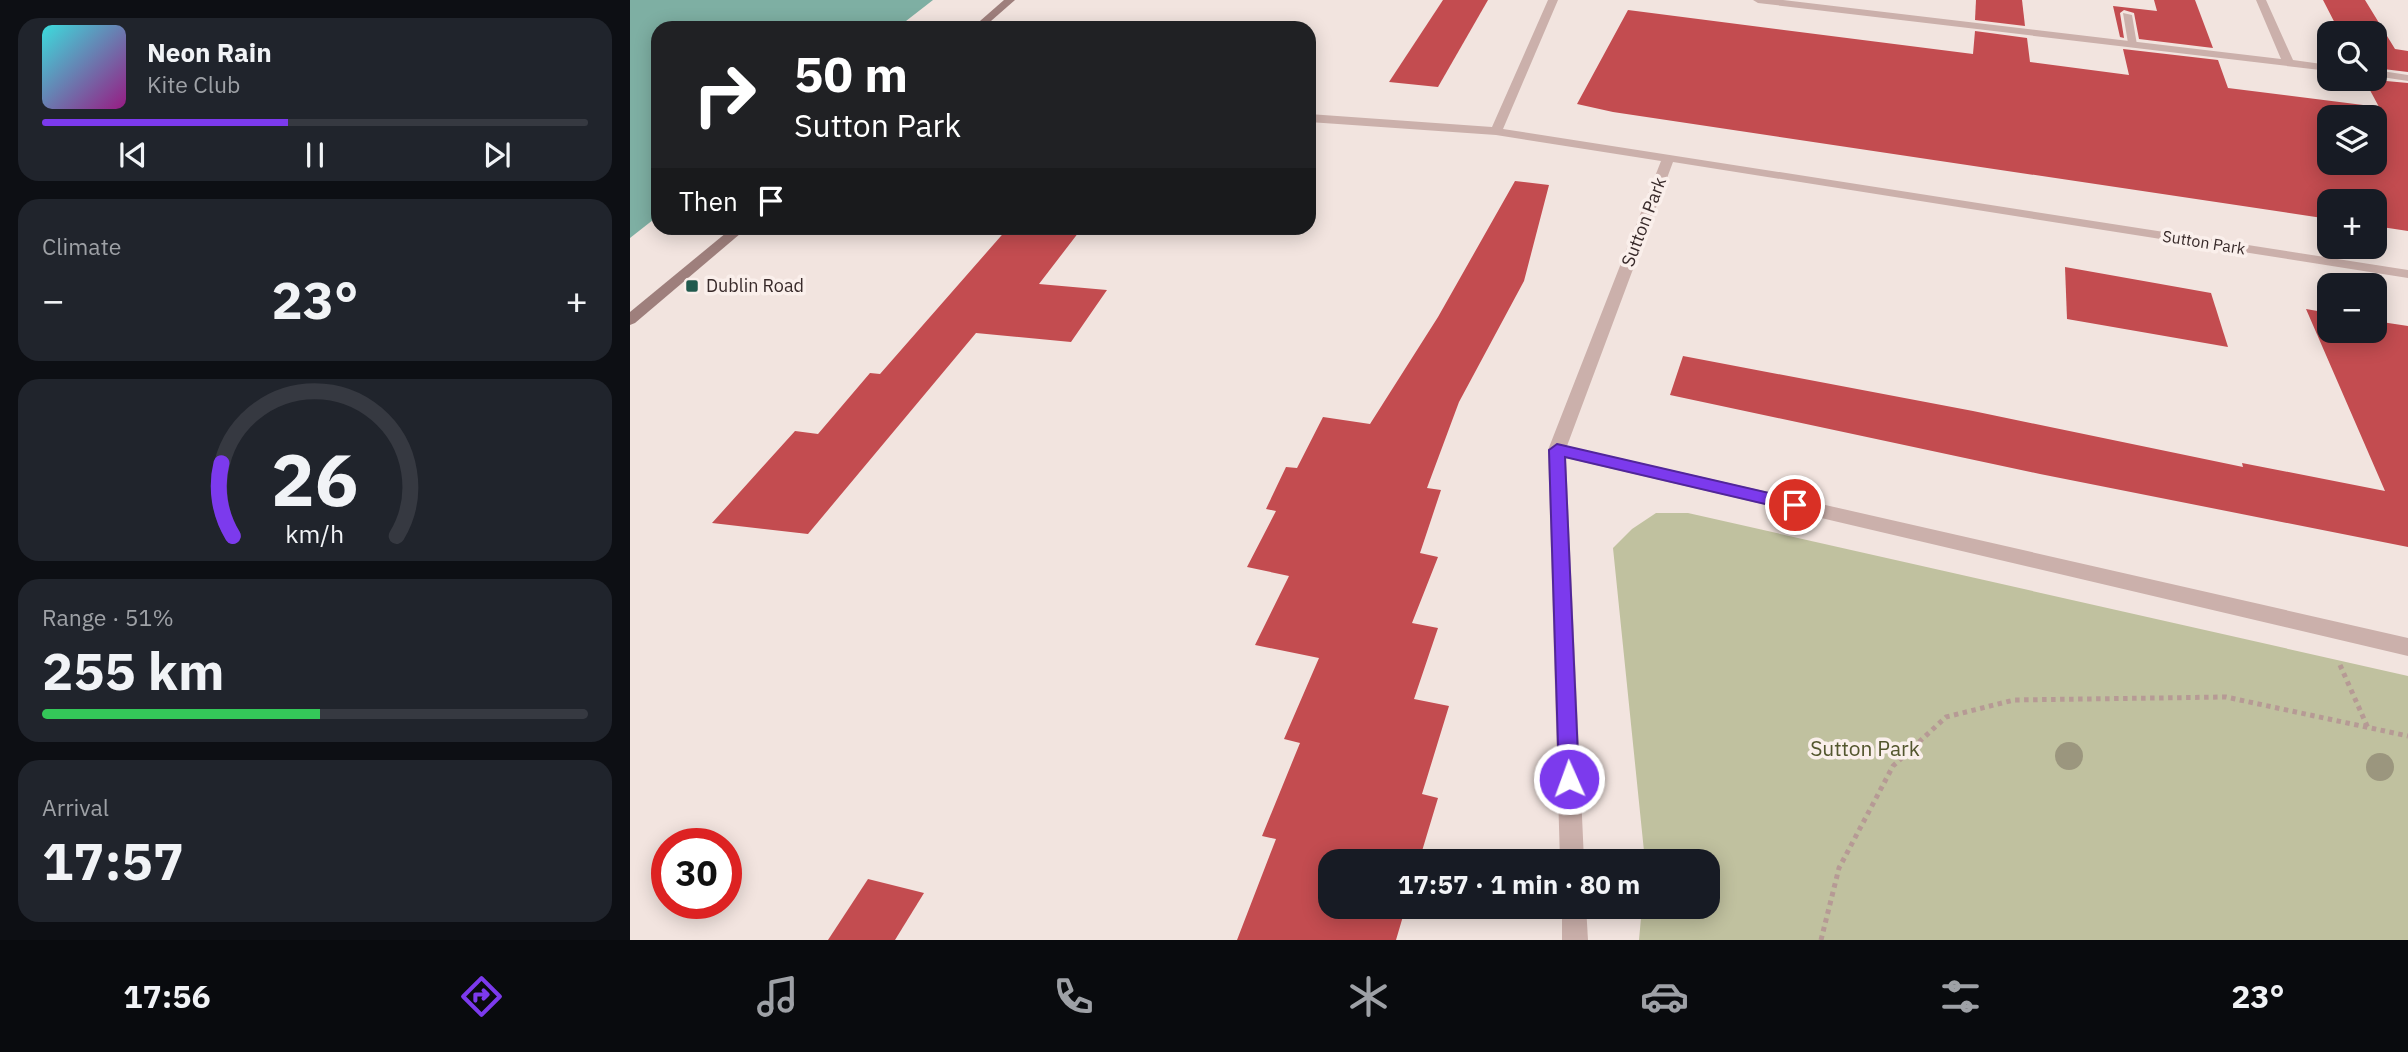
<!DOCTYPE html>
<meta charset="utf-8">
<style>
:root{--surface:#171b24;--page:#20242c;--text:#f1f3f6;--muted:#9ea1a6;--line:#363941;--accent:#7c3aed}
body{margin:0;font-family:"IBM Plex Sans",sans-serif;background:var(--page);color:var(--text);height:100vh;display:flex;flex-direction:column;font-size:26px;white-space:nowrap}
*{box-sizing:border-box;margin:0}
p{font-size:23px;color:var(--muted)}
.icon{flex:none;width:38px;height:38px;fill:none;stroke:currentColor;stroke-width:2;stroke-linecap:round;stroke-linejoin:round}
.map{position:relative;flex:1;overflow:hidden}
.panel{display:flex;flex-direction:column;gap:18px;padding:18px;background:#0d0f14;width:630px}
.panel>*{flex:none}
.banner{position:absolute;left:21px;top:21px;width:665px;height:214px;border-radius:21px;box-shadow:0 4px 18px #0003;background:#202124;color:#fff;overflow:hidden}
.fabs{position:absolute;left:1687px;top:21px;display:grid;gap:14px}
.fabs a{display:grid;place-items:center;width:70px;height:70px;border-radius:14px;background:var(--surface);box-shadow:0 4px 18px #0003;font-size:35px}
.speed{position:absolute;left:21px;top:828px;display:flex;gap:14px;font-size:35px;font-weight:700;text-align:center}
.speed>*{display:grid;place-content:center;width:91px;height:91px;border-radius:50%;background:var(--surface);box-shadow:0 4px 18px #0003;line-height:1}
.speed .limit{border:10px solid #d22;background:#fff;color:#111}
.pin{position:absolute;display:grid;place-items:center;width:60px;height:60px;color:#fff;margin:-30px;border:4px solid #fff;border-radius:50%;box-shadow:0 2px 7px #0007}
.me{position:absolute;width:77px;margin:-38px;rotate:358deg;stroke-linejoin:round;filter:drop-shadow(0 0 5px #0008)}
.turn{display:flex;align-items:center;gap:24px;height:147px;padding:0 28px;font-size:32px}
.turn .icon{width:91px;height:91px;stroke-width:2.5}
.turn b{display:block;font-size:49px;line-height:60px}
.then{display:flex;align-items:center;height:66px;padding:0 28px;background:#0003;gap:14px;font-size:26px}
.big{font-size:52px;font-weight:700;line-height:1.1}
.panel .card{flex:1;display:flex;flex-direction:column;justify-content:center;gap:10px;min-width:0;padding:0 24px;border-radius:21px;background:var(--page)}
.panel .dial{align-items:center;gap:0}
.dial svg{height:182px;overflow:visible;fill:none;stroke:var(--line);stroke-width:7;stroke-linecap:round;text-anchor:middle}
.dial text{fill:var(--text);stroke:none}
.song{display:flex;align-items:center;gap:21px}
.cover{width:84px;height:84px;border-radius:10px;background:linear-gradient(135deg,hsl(180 70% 55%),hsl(310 70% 35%))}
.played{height:7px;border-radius:4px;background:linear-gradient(90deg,var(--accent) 45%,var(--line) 45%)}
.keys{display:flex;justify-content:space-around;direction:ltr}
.heat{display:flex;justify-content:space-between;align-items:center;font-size:38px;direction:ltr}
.charge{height:10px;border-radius:5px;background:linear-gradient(90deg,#34c759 51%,var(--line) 0)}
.trip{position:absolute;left:688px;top:849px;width:402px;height:70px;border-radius:21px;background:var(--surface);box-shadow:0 4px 18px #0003;font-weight:700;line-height:70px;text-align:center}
.tab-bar{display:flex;height:112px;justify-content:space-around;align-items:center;background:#090b0e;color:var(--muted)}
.tab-bar .icon{width:49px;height:49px}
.tab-bar .current{color:var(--accent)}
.tab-bar b{font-size:32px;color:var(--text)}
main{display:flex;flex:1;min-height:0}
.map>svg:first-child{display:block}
.green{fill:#c0c19f}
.water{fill:#7eafa3}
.building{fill:#c34c50;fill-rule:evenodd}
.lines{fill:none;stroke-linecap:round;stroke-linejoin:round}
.path{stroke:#b69a95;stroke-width:5;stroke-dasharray:4.5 4.5;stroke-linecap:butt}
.service{fill:#cbb0ab;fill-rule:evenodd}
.minor{fill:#cbb0ab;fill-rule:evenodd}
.secondary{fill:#9e7f7c;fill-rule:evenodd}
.tree{fill:#9b967e}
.route{fill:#7c3aed;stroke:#51269a;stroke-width:2}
.poi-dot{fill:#20594d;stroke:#faefeb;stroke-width:2.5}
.labels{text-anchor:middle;stroke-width:7;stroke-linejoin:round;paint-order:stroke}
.far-street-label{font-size:16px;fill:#382a2a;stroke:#faefeb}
.street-label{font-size:18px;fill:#382a2a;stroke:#faefeb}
.poi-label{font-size:18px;fill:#382a2a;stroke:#faefeb;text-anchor:start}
.near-park-label{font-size:21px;fill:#53562e;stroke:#faefeb}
</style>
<main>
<section class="panel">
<div class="card">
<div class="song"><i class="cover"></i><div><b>Neon Rain</b><p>Kite Club</p></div></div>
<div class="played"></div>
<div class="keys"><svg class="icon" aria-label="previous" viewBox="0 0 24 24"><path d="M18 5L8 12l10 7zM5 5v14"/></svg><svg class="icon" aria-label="pause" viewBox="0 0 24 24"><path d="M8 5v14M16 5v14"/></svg><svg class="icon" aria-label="next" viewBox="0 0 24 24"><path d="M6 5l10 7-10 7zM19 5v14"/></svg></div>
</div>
<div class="card"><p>Climate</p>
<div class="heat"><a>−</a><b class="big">23°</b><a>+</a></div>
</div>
<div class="card dial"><svg viewBox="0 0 100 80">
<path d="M14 69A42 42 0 1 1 86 69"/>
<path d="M14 69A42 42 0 0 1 9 37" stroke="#7c3aed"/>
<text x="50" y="56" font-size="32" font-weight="700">26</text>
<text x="50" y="72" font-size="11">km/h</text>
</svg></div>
<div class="card"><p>Range · 51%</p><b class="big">255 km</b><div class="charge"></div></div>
<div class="card"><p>Arrival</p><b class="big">17:57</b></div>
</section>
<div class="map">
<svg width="1778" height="940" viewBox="0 0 1778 940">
<rect width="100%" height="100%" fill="#f2e4df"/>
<polygon class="green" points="1026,513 1058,513 1778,676 1778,940 1009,940 1012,907 1078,906 1078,861 1015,861 983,548 1002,529"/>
<polygon class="water" points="0,0 303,0 267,28 28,28 28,216 0,238"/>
<g class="building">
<polygon points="813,0 858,0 808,87 759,82"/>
<polygon points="1346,0 1392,0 1395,26 1345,20"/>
<polygon points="1524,0 1565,0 1583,48 1509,39 1504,13 1494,10 1490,13 1494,38 1490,37 1483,6 1527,11"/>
<polygon points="1693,0 1735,0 1765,49 1778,51 1778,72 1745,68 1745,33 1710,33"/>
<path d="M998,10L1343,54L1345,31L1397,38L1400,62L1499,75L1493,49L1588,60L1598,88L1749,107L1734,79L1778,83V231L1745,226V201H1699V219L983,112L947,104ZM1699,117H1745V163H1699Z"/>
<polygon points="885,181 919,185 894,281 829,402 797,488 811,490 790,553 808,557 782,623 808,628 784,699 819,706 792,794 808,798 789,861 700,861 700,906 776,906 766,940 607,940 646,839 632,836 670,743 654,739 689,658 625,645 659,576 617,567 646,511 636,509 656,467 667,468 693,417 740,424 808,317"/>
<polygon points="378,228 452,228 409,284 477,290 441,342 346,333 178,534 82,523 165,431 188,434 240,373 250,374"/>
<polygon points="1435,267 1581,293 1598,347 1437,319"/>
<polygon points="1676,309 1699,313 1699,331 1745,331 1745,321 1778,326 1778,547 1410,474 1040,395 1053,356 1343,411 1613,467 1612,463 1755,491"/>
<polygon points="238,879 294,893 265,940 198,940"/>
</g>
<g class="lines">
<g class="path">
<polyline points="1710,665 1738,728"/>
<polyline points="1191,940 1209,868 1263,766 1316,717 1384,700 1596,697 1778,736"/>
</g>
<polygon class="service" points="1493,13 1502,15 1507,45 1498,43"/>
<g class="minor">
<polygon points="918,0 928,0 873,129 1778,270 1778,278 1043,162 937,446 1778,638 1778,656 936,458 954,861 930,861 918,450 1031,161 866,135 679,122 679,114 862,127"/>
<polygon points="1123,0 1153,0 1651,59 1626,0 1636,0 1663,60 1699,65 1699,71 1128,3"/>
<polygon points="1745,70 1778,75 1778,81 1745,76"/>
<polygon points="932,906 956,906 958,940 932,940"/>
</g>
<g class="secondary">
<polygon points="374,0 385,0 353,28 342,28"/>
<polygon points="102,228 117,228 5,323 0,325 0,312"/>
</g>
</g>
<g class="tree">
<circle cx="1439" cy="756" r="14"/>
<circle cx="1750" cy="767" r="14"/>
</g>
<polygon class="route" points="927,444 1165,499 1173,505 1165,511 935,457 949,779 946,786 939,788 932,786 929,779 919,450"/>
<rect class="poi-dot" x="55" y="279" width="14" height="14" rx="3.5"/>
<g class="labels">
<g class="far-street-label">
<text transform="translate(1574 242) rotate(9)" y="6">Sutton Park</text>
</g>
<g class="street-label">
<text transform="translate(1014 222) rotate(-69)" y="6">Sutton Park</text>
</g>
<g class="poi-label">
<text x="76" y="292">Dublin Road</text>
</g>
<g class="near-park-label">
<text x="1235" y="756">Sutton Park</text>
</g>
</g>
</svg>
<div class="fabs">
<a><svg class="icon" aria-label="search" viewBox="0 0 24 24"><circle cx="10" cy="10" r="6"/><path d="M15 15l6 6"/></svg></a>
<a><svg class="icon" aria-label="layers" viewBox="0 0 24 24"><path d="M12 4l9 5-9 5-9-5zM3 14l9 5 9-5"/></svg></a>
<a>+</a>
<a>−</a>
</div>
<div class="speed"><div class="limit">30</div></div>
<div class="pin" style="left:1165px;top:505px;background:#d93025"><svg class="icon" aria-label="arrive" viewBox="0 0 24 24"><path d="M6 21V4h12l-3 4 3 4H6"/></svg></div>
<svg class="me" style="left:939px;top:779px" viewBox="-20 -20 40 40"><circle r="17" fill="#7c3aed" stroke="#fff" stroke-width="3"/><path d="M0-11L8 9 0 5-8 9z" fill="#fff"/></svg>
<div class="trip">17:57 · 1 min · 80 m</div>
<div class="banner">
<div class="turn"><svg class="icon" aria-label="right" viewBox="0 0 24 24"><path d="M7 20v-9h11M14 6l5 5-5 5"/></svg><div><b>50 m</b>Sutton Park</div></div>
<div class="then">Then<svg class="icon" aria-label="arrive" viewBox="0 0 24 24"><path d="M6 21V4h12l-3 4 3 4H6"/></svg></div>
</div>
</div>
</main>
<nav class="tab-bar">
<b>17:56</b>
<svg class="icon current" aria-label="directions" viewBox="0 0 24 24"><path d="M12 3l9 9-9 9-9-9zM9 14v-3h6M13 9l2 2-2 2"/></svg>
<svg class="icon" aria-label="music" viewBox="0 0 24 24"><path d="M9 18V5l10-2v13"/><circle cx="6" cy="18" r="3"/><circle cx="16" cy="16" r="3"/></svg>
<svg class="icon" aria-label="phone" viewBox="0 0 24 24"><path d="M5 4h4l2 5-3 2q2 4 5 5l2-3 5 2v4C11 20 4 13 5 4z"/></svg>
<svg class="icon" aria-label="climate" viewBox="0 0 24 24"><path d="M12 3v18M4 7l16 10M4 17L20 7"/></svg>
<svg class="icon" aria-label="car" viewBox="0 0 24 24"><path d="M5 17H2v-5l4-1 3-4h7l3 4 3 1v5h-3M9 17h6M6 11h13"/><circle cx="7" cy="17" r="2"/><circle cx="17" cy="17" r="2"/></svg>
<svg class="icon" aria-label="filters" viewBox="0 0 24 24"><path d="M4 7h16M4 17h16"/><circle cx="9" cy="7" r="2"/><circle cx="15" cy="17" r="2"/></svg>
<b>23°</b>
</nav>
